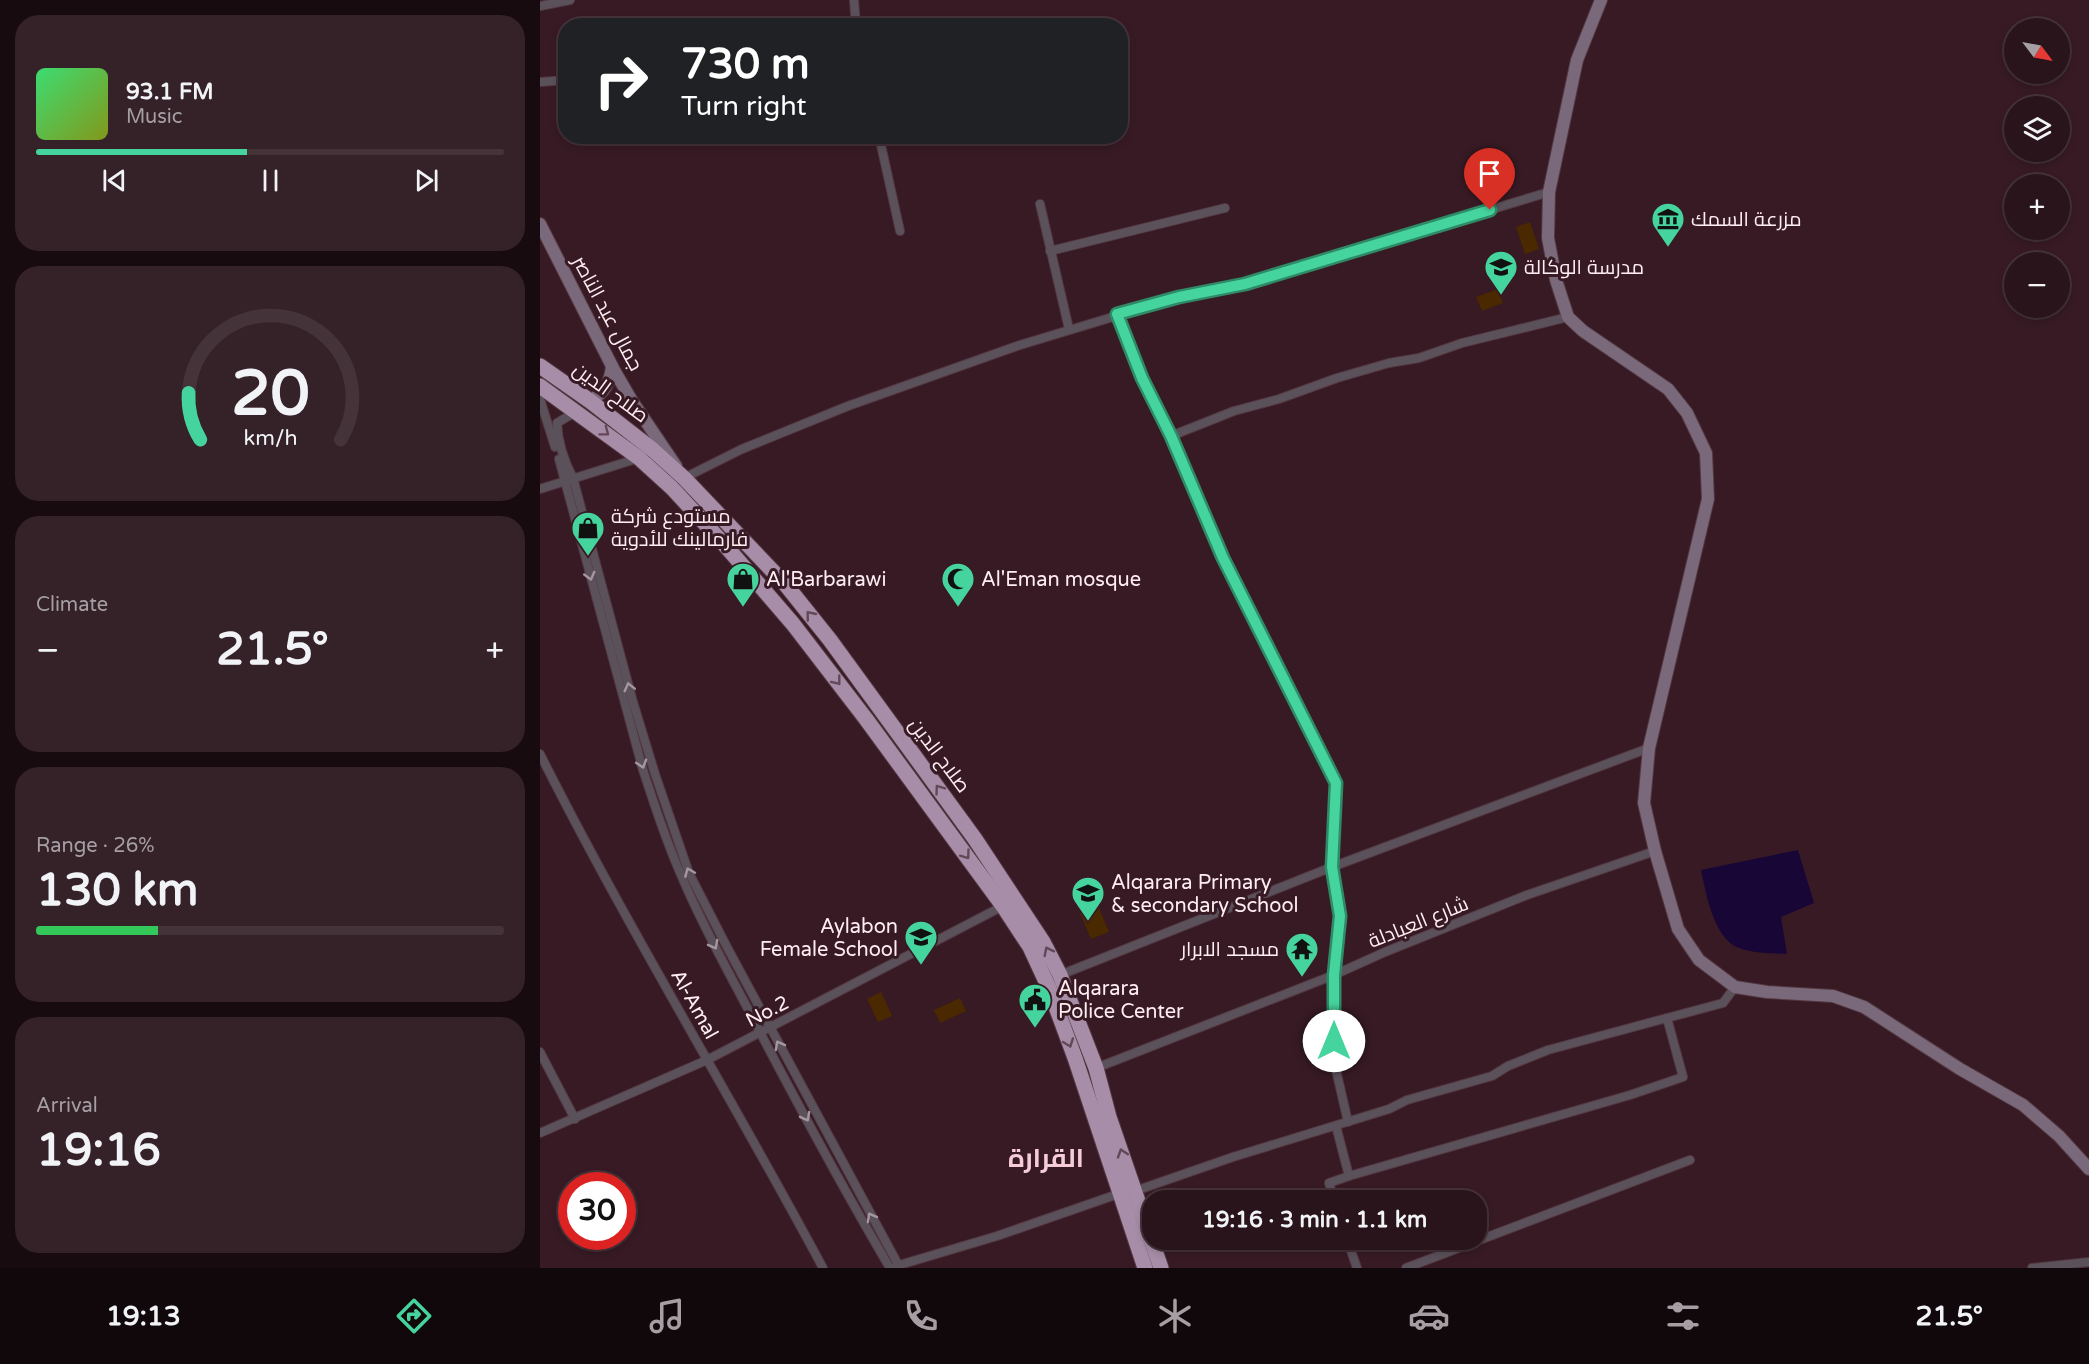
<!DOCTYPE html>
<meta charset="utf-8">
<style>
:root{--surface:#29141b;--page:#352128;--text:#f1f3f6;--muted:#a59ea3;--line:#45333a;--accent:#46d49e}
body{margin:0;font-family:"Varela Round",Cairo,sans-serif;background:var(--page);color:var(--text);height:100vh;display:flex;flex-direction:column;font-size:22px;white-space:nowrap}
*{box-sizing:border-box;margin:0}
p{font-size:20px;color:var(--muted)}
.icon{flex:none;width:33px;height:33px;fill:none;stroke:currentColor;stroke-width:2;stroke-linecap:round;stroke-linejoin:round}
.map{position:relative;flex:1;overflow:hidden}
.sheet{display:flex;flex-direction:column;gap:15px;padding:15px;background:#170b0f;width:540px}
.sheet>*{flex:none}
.banner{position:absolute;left:18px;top:18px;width:570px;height:126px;border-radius:24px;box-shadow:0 3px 9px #0003,0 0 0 2px var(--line);background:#202124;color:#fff;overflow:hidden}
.needle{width:39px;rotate:122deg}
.buttons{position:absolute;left:1464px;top:18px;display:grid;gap:12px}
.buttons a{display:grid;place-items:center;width:66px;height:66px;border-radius:50%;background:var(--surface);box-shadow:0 3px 9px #0003,0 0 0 2px var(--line);font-size:30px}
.speed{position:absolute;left:18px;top:1172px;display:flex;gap:12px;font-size:30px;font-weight:700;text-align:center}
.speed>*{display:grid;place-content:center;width:78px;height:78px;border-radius:50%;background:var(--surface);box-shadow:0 3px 9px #0003,0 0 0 2px var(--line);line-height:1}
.speed .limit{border:9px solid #d22;background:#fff;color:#111}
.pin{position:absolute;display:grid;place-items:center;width:51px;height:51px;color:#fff;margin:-62px -26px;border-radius:50% 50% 50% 0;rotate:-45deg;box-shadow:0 0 6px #0007}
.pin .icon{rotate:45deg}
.me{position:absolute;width:66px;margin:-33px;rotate:0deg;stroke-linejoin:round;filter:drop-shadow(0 0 4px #0008)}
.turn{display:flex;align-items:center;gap:21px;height:126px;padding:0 24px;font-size:27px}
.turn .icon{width:78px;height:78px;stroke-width:2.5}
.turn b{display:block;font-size:42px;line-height:51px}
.big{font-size:45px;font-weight:700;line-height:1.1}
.sheet .card{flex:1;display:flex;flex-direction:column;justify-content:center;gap:9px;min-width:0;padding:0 21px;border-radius:24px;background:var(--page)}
.sheet .dial{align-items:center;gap:0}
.dial svg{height:156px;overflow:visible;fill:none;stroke:var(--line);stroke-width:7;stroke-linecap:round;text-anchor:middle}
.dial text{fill:var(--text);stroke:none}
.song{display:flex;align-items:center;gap:18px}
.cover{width:72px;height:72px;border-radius:9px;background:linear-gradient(135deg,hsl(140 70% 55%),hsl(70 70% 35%))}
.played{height:6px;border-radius:3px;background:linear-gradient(90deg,var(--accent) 45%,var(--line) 45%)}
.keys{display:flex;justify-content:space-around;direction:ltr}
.heat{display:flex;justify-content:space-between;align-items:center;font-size:33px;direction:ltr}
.charge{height:9px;border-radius:4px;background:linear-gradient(90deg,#34c759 26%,var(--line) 0)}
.trip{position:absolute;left:602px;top:1190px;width:345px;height:60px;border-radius:24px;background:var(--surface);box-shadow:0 3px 9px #0003,0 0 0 2px var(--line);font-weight:700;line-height:60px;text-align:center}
.tabs{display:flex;height:96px;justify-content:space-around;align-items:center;background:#10080b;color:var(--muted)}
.tabs .icon{width:42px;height:42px}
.tabs .on{color:var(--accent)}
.tabs b{font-size:27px;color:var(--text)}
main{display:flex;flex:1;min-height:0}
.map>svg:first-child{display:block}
.garden{fill:#4a2800}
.water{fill:#180637}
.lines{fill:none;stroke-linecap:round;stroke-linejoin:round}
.street-casing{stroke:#533841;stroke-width:10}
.secondary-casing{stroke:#533841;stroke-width:14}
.highway-casing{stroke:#533841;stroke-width:17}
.street{stroke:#5b515b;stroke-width:8}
.secondary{stroke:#7a697a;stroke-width:12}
.highway{stroke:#a78da7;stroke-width:15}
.oneway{stroke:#644858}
.oneway2{stroke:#a5979f}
.route-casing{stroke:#2e8a67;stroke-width:15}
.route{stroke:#46d49e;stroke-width:10}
.labels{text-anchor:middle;stroke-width:6;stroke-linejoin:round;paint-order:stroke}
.poi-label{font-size:20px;fill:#ffedf2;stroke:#371a24;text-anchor:start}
.street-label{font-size:20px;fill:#ffedf2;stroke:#371a24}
.district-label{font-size:26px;font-weight:bold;fill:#f5ccd8;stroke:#371a24}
</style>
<main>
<section class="sheet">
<div class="card">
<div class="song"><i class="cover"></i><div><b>93.1 FM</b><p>Music</p></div></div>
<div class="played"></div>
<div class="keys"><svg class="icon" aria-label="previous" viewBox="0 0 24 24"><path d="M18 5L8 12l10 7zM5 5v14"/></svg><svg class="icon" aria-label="pause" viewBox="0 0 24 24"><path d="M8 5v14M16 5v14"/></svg><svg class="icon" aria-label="next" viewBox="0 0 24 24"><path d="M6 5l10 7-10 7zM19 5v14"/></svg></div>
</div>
<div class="card dial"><svg viewBox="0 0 100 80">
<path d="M14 69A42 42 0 1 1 86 69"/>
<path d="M14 69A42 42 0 0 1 8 45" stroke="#46d49e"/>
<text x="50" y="56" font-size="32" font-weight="700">20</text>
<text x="50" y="72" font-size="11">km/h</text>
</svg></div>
<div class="card"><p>Climate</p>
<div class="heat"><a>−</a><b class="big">21.5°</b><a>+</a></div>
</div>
<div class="card"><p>Range · 26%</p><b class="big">130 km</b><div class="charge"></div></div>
<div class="card"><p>Arrival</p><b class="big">19:16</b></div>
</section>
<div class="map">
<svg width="1549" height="1268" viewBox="0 0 1549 1268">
<rect width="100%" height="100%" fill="#371a24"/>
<g class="garden">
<polygon points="990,222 999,249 985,254 976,227"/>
<polygon points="958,289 963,303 942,311 936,297"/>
<polygon points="557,903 569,932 551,939 539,911"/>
<polygon points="341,992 352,1016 338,1022 327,999"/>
<polygon points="420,998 426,1011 400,1023 394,1010"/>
</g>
<path class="water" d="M1258,850L1274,903L1241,917L1247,954C1232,953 1201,954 1189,942C1171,924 1166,893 1161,870Z"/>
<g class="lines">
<g class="street-casing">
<g id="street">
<polyline points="314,0 316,26"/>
<polyline points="0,6 30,0"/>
<polyline points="0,82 26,80"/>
<polyline points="339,136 360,231"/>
<polyline points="500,204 529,329"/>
<polyline points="510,251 685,208"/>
<polyline points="577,314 602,378 631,436 683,558 796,783 792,826 792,867 800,917 794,975 794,1061 808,1122"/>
<polyline points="0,399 15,447"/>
<path d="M38,415L32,414L17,423C18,443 24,461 33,478L93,702L115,774L149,873L188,949L360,1268"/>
<polyline points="631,436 694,411 739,399 797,378 849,363 879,358 922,343 1028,317"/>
<path d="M19,459L103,770C115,806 126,842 142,877C165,932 195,983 222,1036C263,1114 305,1192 350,1268"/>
<polyline points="144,478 202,449 308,406 477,346 639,297 705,283 754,269 1009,192"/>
<polyline points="0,489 99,458"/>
<path d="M0,754C88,929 191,1096 283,1268"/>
<polyline points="520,975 792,867 1109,748"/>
<polyline points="1127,1018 1183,1003 1195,987"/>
<polyline points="0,1052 35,1119"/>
<polyline points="556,1068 794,975 845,952 987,895 1115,851"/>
<polyline points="0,1133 167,1060 463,906"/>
<polyline points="595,1191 693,1157 849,1109 867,1100 952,1076 968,1066 1008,1050 1127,1018 1143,1077 1090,1095 809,1176"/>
<polyline points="794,1200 789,1183 809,1176 796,1126"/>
<polyline points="807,1239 817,1268"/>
<polyline points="356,1266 457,1236 581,1193"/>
<polyline points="866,1268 1150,1160"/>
<polyline points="1492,1268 1549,1262"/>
</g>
</g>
<g class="secondary-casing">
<g id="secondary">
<polyline points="1061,0 1037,60 1009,192 1008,238 1016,280 1028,317 1043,331 1128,389 1147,413 1166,453 1168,499 1109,748 1104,803 1115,851 1138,929 1159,960 1195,987 1227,992 1293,996 1324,1007 1420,1069 1483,1105 1519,1136 1549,1169"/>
<polyline points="0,224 74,370 92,401 136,466"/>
<path d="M50,401C65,392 70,383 72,366"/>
</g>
</g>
<g class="highway-casing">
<g id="highway">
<polyline points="0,366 50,401 113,450 144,478 246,585 290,640 435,839 503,942 520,975 556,1068 569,1117 621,1268"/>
<polyline points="0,386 99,458 132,488 184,544 253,624 326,719 463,906 490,947 509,988 535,1058 605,1268"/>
</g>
</g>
<use href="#street" class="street"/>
<use href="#secondary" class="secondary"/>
<use href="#highway" class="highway"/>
</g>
<defs><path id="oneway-chevron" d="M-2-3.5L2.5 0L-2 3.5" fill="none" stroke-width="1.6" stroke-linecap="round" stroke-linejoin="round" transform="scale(1.5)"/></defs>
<g class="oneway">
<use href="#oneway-chevron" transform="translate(65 432) rotate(37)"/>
<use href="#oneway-chevron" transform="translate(270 615) rotate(-129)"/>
<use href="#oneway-chevron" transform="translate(297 681) rotate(52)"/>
<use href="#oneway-chevron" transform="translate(399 789) rotate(-126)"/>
<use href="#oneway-chevron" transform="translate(426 855) rotate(54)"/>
<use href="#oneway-chevron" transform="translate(508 951) rotate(-117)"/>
<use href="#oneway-chevron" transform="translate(529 1043) rotate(70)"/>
<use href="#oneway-chevron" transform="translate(582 1153) rotate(-108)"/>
</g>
<g class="oneway2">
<use href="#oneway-chevron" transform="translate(50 576) rotate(75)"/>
<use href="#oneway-chevron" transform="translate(89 687) rotate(-104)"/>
<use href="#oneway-chevron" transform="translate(102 764) rotate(73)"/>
<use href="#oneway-chevron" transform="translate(149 872) rotate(-113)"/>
<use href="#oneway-chevron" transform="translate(174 945) rotate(62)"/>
<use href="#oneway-chevron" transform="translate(239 1045) rotate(-118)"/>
<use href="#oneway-chevron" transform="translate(266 1117) rotate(62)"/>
<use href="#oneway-chevron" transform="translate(331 1217) rotate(-119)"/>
</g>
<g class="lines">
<g class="route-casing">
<polyline id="route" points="794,1041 794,975 800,916 792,867 796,783 683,558 631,436 602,378 577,314 639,297 705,284 950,210"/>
</g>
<use href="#route" class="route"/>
</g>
<defs>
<g id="museum-pin" transform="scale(1.725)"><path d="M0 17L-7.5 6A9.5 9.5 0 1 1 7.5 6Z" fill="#46d49e" stroke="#371a24"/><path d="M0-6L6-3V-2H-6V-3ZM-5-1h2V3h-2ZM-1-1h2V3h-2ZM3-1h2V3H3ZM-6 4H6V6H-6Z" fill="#111"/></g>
<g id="school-pin" transform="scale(1.725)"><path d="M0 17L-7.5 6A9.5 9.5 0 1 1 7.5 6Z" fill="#46d49e" stroke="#371a24"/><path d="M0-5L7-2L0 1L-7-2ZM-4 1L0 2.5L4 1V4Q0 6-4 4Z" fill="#111"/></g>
<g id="shop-pin" transform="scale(1.725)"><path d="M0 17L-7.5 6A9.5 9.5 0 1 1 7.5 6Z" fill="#46d49e" stroke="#371a24"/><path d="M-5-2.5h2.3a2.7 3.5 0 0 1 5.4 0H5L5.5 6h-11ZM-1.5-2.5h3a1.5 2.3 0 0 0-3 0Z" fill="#111"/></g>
<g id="mosque-pin" transform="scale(1.725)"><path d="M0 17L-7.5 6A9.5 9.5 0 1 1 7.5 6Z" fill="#46d49e" stroke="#371a24"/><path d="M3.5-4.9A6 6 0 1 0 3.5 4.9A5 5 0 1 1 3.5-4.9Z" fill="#111"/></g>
<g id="temple-pin" transform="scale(1.725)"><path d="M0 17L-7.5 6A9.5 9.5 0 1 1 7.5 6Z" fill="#46d49e" stroke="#371a24"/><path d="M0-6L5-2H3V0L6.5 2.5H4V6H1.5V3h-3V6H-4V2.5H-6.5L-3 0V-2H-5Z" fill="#111"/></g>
<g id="civic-pin" transform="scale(1.725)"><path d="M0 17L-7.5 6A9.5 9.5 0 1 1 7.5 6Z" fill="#46d49e" stroke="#371a24"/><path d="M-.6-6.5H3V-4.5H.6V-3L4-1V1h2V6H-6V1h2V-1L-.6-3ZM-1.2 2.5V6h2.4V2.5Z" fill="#111"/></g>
</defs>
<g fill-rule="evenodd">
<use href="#museum-pin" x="1128" y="219"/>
<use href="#school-pin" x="961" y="267"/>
<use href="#shop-pin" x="48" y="528"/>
<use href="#shop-pin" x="203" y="579"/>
<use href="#mosque-pin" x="418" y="579"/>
<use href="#school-pin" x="548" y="893"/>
<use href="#school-pin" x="381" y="937"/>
<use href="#temple-pin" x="762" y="949"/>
<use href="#civic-pin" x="495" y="1000"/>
</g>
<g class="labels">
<g class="poi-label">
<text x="1151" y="226">مزرعة السمك</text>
<text x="984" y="274">مدرسة الوكالة</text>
<text x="71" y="523">مستودع شركة<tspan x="71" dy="23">فارمالينك للأدوية</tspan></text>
<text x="226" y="586">Al'Barbarawi</text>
<text x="441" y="586">Al'Eman mosque</text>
<text x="571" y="889">Alqarara Primary<tspan x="571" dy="23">&amp; secondary School</tspan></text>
<text x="358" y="933" text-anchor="end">Aylabon<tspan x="358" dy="23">Female School</tspan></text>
<text x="739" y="956" text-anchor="end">مسجد الابرار</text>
<text x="518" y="995">Alqarara<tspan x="518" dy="23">Police Center</tspan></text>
</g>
<g class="street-label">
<text transform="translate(68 313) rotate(62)" y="7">جمال عبد الناصر</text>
<text transform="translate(71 392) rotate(36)" y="7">صلاح الدين</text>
<text transform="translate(400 755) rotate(53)" y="7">صلاح الدين</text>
<text transform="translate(878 922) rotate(-22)" y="7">شارع العبادلة</text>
<text transform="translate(155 1004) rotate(61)" y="7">Al-Amal</text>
<text transform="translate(227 1011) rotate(-27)" y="7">No.2</text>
</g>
<g class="district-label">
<text x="506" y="1167">القرارة</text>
</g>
</g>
</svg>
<div class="buttons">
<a><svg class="needle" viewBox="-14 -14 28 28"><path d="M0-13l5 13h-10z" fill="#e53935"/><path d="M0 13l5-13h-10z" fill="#a59ea3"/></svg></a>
<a><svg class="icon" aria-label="layers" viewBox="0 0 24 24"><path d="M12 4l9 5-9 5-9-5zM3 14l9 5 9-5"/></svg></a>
<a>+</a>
<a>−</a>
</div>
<div class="speed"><div class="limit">30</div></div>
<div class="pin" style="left:950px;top:210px;background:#d93025"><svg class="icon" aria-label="arrive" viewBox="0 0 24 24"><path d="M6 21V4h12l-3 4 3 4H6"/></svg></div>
<svg class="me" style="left:794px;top:1041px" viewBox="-20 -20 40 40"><circle r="19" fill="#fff"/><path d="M0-13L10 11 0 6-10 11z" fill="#46d49e"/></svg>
<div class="trip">19:16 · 3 min · 1.1 km</div>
<div class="banner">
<div class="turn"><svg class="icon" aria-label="right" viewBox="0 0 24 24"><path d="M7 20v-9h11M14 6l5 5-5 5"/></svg><div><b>730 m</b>Turn right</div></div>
</div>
</div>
</main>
<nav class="tabs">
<b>19:13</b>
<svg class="icon on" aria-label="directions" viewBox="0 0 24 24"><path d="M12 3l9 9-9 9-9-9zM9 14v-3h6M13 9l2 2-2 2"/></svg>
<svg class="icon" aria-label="music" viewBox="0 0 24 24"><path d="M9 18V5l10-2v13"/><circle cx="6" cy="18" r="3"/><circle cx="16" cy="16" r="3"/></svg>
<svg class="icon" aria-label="phone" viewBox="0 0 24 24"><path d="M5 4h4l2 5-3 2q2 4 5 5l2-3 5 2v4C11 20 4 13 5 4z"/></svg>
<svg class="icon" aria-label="climate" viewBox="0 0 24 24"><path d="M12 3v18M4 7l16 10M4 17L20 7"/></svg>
<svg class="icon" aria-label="car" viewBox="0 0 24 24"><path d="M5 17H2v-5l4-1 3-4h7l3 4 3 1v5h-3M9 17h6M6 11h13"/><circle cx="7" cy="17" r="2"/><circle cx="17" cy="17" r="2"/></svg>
<svg class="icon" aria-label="filters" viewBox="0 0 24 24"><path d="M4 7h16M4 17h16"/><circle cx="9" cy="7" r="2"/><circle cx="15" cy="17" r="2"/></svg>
<b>21.5°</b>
</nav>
